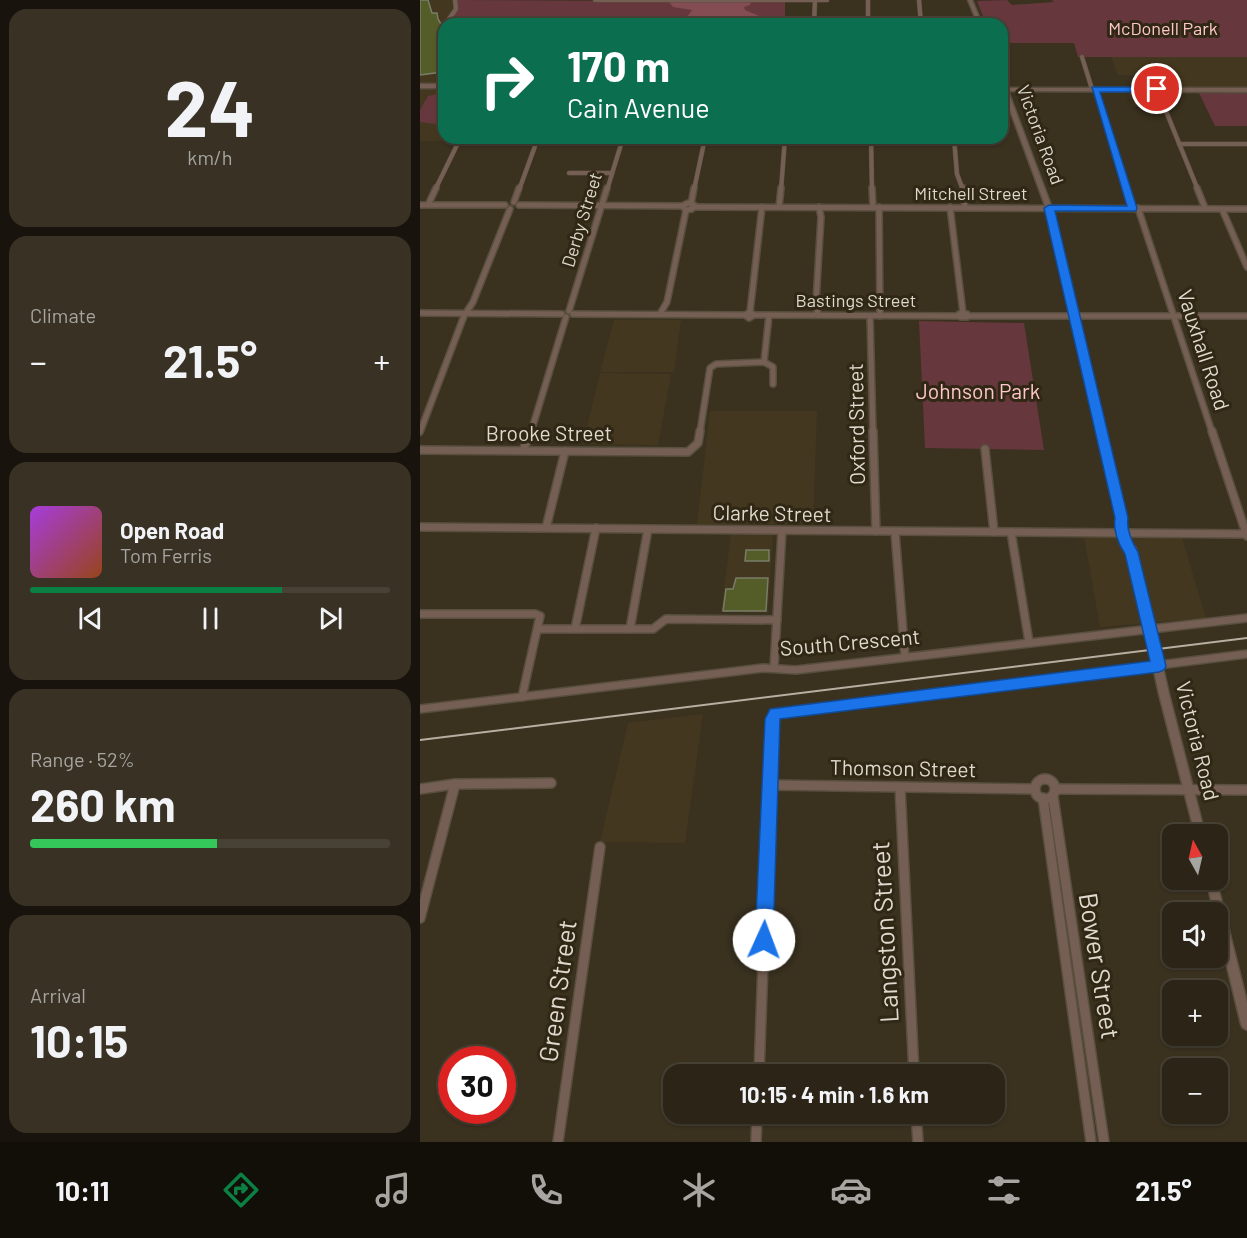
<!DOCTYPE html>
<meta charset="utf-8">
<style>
:root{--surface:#2c2517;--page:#383124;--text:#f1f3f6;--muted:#a6a5a1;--line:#484236;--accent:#0b8043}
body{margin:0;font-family:Barlow,sans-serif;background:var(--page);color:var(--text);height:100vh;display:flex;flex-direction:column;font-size:22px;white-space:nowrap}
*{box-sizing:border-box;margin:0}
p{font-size:20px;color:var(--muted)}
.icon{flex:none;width:33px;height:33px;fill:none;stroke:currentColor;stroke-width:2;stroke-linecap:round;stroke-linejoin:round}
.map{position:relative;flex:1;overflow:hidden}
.drawer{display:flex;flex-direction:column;gap:9px;padding:9px;background:#18140d;width:420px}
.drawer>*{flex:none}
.guide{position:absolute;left:18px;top:18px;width:570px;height:126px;border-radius:18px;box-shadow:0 2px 4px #0004,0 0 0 2px var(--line);background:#0b6e4f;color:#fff;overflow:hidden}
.needle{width:39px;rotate:352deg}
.controls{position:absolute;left:742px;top:824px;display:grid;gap:12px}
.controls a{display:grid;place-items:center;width:66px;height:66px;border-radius:12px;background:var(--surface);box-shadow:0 2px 4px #0004,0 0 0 2px var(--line);font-size:30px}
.speed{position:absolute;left:18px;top:1046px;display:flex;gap:12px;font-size:30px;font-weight:700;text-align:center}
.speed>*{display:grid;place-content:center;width:78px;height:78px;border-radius:50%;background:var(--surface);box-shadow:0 2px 4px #0004,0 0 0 2px var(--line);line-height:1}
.speed .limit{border:9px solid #d22;background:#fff;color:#111}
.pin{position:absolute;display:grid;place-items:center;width:51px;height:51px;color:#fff;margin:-26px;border:3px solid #fff;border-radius:50%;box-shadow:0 2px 6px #0007}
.me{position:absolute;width:66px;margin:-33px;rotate:2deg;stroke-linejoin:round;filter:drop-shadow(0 0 4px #0008)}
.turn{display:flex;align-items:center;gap:21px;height:126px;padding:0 30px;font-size:27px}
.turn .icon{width:78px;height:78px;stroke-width:2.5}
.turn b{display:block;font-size:42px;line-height:51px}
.big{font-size:45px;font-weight:700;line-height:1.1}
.drawer .tile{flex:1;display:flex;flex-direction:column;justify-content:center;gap:9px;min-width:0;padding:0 21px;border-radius:18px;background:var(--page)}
.drawer .dial{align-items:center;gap:0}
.dial b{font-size:78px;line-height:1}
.song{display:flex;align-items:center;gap:18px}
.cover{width:72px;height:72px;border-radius:9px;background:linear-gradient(135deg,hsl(280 70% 55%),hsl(20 70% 35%))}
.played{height:6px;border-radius:3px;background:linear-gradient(90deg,var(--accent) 70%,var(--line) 70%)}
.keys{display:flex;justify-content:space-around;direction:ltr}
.heat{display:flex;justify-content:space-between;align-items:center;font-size:33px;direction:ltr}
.charge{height:9px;border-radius:4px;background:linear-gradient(90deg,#34c759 52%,var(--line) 0)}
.trip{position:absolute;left:243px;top:1064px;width:342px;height:60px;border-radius:18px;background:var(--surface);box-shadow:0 2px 4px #0004,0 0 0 2px var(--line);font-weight:700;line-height:60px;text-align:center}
.tab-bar{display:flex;height:96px;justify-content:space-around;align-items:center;background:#120f09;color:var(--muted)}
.tab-bar .icon{width:42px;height:42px}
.tab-bar .on{color:var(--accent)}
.tab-bar b{font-size:27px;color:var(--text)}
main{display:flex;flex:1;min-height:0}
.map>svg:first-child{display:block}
.built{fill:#44371f}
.green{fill:#66383d}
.forest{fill:#844c53}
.building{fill:#545c28;stroke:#787d68;stroke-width:1.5}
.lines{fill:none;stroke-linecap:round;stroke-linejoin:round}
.minor-far3-casing{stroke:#584f3e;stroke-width:5}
.minor-far2-casing{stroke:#584f3e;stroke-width:8}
.minor-far1-casing{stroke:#584f3e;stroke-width:10}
.minor-casing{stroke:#584f3e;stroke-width:12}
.tertiary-casing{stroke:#584f3e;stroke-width:3}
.minor-far3{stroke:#755f54;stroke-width:4}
.minor-far2{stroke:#755f54;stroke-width:5}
.minor-far1{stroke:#755f54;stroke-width:7}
.minor{stroke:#755f54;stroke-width:9}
.tertiary{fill:#755f54;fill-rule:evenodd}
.rail{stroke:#b6afa2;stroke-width:2}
.route{fill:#1a73e8;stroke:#114b97;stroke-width:1.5}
.labels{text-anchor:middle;stroke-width:6;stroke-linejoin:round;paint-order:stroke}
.far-park-label{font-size:18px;fill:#ffc7cc;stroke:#302715}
.far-street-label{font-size:18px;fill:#dfd9ce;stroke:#302715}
.street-label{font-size:21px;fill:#dfd9ce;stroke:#302715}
.park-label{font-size:21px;fill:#ffc7cc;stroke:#302715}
.near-street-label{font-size:26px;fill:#dfd9ce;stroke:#302715}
</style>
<main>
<section class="drawer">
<div class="tile dial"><b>24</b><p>km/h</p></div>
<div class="tile"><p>Climate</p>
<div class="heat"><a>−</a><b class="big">21.5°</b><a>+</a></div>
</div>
<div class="tile">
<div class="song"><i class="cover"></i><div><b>Open Road</b><p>Tom Ferris</p></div></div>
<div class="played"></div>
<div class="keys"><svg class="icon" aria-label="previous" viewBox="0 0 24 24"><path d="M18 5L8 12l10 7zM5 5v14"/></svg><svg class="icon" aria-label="pause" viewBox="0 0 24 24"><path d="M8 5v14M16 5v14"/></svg><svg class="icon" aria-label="next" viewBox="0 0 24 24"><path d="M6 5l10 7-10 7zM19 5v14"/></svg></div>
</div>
<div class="tile"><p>Range · 52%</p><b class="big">260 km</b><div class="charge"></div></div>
<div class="tile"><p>Arrival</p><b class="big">10:15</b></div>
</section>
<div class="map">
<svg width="827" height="1142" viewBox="0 0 827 1142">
<rect width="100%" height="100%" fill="#3a311f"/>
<g class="built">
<polygon points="0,0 36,0 38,8 36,23 40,24 24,24 24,84 0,84"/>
<polygon points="691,57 827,57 827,88 738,88 731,75 698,75"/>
<polygon points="0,89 24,89 24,138 32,138 30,141 0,141"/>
<polygon points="707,91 735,91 741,106 713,106"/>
<polygon points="194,320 261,320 254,372 180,372"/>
<polygon points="180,373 251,374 238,445 163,444"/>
<polygon points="290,411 397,411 393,524 277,524"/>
<polygon points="311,534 353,534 348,613 301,612"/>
<polygon points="664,537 762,538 786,618 680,627"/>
<polygon points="283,714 265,843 180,842 208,723"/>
</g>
<g class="green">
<polygon points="36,0 365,2 365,24 40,24 32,21 32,17 38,8"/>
<polygon points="587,0 592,5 634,2 632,0 827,0 827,57 658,57 654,43 582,43 582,24 566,24 557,1"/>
<polygon points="24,93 24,125 0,122 0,110 8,96"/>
<polygon points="779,93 827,93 827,126 795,126"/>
<polygon points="499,321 604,323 624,450 505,448"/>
</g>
<polygon class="forest" points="249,2 331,2 330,5 324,7 325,10 349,20 365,21 365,24 255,24 267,17 272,10 253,7"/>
<g class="building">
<polygon points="0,0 8,0 12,13 17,13 18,19 24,29 19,31 24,49 24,62 20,63 22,72 0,75"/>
<polygon points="326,550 349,550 349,561 325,561"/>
<polygon points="316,578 348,578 346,611 303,611 306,589 313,589"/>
</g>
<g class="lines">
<g class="minor-far3-casing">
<g id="minor-far3">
<polyline points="35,0 36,9 29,19 36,24"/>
<polyline points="175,0 407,0"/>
<polyline points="448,0 448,24"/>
<polyline points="499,0 501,24"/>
<polyline points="394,24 395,0"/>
<polyline points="662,57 672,89"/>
<polyline points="675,89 707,190"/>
<polyline points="737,89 778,190"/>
<polyline points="451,138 452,190"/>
<polyline points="534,138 537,174 543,190"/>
<polyline points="759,144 827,144"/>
<polyline points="149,173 192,173"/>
<polyline points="15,190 38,143"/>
<polyline points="99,190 118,138"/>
<polyline points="187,190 203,138"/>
<polyline points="274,190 285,138"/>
<polyline points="361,190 365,138"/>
</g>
</g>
<g class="minor-far2-casing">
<g id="minor-far2">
<polyline points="452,188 453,207"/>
<polyline points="543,188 545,207"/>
<polyline points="707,188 713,208"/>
<polyline points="777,188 785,208"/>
<polyline points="94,202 99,188"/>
<polygon points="268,203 274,205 272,209 266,210 262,206"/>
<polyline points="271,204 274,188"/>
<polyline points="0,205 85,205"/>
<polyline points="8,205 16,188"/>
<polyline points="99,205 262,206"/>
<polyline points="274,207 827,209"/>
<polyline points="359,207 361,188"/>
<polyline points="459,207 460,316"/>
<polyline points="530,207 543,313"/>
<polyline points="718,208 792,432"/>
<polyline points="802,209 827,267"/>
<polyline points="149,311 187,188"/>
<polyline points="330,312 342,207"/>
<polygon points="330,312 334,315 329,318 325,315"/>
<polyline points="0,313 142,314"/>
<polygon points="543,313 547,314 547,317 540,317 539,314"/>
<polyline points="153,314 325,315"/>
<polyline points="240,314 247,302 266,210"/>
<polyline points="334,315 539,316"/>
<polyline points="398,315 396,302 401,217 399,207"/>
<polyline points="450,316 453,432"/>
<polyline points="548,316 827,316"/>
<polyline points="344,362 349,315"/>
<polyline points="0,432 44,316 53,302 90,209"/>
<polyline points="111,432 146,317"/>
<polyline points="280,432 290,368 296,364 344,362 353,367 353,384"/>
</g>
</g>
<g class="minor-far1-casing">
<g id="minor-far1">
<polyline points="453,431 456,531"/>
<polyline points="792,431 827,536"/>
<polyline points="565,449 574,532"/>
<polyline points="0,450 268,452 278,443 280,431"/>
<polyline points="103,450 112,431"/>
<polyline points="0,527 703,533"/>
<polyline points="126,528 145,451"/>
<polyline points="475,532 485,657"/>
<polyline points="591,532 609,642"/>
<polyline points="708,533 827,534"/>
<polyline points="0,614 115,614 120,616 102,697"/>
<polyline points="118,629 233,629 246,619 357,620"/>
<polyline points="155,629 176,528"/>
<polyline points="210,629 228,529"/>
<polyline points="354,668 362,531"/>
<polyline points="0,709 343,668 376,670 827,618"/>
<polyline points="351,743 352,719 355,713 827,654"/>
</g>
</g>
<g class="minor-casing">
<g id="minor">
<circle cx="625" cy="789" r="10"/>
<polyline points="351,785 615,789"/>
<polyline points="480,787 494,1074"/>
<polyline points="0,789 35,784 131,783"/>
<polyline points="636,789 827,790"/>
<polyline points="633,797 684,1142"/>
<polyline points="623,798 671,1142"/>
<polyline points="0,918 35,784"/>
<polyline points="339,1074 351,742"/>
<polyline points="496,1113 498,1142"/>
<polyline points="138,1142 180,847"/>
<polyline points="336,1142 337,1113"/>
</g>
</g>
<g class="tertiary-casing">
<g id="tertiary">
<polygon points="548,0 552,0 562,24 558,24"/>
<path d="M582,79L584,80L587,88H827V92L588,91L632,208L706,518V531L712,546L715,547L716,549L749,694L785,834H775L739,694L709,555C701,544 697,531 698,518L626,208L583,91H582Z"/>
<rect x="0" y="84" width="24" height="4"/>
<polygon points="786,879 796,879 827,1002 827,1030 823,1028 821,1024 798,929 798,912 794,912"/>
</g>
</g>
<use href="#minor-far3" class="minor-far3"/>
<use href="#minor-far2" class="minor-far2"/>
<use href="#minor-far1" class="minor-far1"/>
<use href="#minor" class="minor"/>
<use href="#tertiary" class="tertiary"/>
<polyline class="rail" points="0,740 827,638"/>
</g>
<path class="route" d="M672,87H737L741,89L737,92H680L717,208L716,211H635L708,518C706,530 712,542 718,552L746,666L744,670L739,672L360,719L353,940L350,946L344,949L338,946L335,940L345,719L350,709L730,661L705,554C698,544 693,529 695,518L624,208L629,205L707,206Z"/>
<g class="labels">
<g class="far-park-label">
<text x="743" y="35">McDonell Park</text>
</g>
<g class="far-street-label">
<text transform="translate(620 135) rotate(70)" y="6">Victoria Road</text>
<text x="551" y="200">Mitchell Street</text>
<text transform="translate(162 220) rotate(-73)" y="6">Derby Street</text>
<text x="436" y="307">Bastings Street</text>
</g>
<g class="street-label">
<text transform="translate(783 350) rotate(72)" y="7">Vauxhall Road</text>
<text transform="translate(437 424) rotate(-91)" y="7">Oxford Street</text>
<text x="129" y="441">Brooke Street</text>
<text transform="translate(352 514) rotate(1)" y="7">Clarke Street</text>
<text transform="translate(430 643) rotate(-5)" y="7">South Crescent</text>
<text transform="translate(777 741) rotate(76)" y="7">Victoria Road</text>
<text transform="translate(483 769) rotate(1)" y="7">Thomson Street</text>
</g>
<g class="park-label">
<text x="558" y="399">Johnson Park</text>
</g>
<g class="near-street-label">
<text transform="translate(465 932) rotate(-93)" y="9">Langston Street</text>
<text transform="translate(679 966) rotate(81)" y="9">Bower Street</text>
<text transform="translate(138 991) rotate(-82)" y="9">Green Street</text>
</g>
</g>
</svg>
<div class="controls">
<a><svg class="needle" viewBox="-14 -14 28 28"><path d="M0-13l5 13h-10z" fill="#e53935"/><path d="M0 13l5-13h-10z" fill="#a6a5a1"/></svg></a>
<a><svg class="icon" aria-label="sound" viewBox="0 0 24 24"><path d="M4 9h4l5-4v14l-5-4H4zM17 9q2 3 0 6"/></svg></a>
<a>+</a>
<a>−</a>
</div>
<div class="speed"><div class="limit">30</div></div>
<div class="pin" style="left:737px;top:89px;background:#d93025"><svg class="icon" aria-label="arrive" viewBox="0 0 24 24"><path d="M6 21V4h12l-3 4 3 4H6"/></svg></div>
<svg class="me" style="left:344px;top:940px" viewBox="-20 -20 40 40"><circle r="19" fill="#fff"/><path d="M0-13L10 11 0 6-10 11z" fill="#1a73e8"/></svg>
<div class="trip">10:15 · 4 min · 1.6 km</div>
<div class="guide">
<div class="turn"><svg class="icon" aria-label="right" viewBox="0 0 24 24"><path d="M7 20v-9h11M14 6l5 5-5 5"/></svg><div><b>170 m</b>Cain Avenue</div></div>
</div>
</div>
</main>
<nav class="tab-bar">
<b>10:11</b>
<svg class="icon on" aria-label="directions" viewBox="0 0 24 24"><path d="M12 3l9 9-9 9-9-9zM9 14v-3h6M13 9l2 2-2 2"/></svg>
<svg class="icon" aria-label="music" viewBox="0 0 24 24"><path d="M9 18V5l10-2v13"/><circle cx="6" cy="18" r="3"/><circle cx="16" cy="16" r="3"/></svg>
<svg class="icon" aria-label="phone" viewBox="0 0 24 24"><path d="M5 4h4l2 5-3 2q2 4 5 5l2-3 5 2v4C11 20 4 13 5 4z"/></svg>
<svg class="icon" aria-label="climate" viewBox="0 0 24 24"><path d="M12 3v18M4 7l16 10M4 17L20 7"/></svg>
<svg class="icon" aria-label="car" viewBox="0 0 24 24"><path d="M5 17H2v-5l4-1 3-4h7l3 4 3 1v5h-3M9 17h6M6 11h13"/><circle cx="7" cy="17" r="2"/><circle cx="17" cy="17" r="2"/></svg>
<svg class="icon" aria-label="filters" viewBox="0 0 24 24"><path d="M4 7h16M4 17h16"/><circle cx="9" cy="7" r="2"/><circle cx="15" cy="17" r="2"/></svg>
<b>21.5°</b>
</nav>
